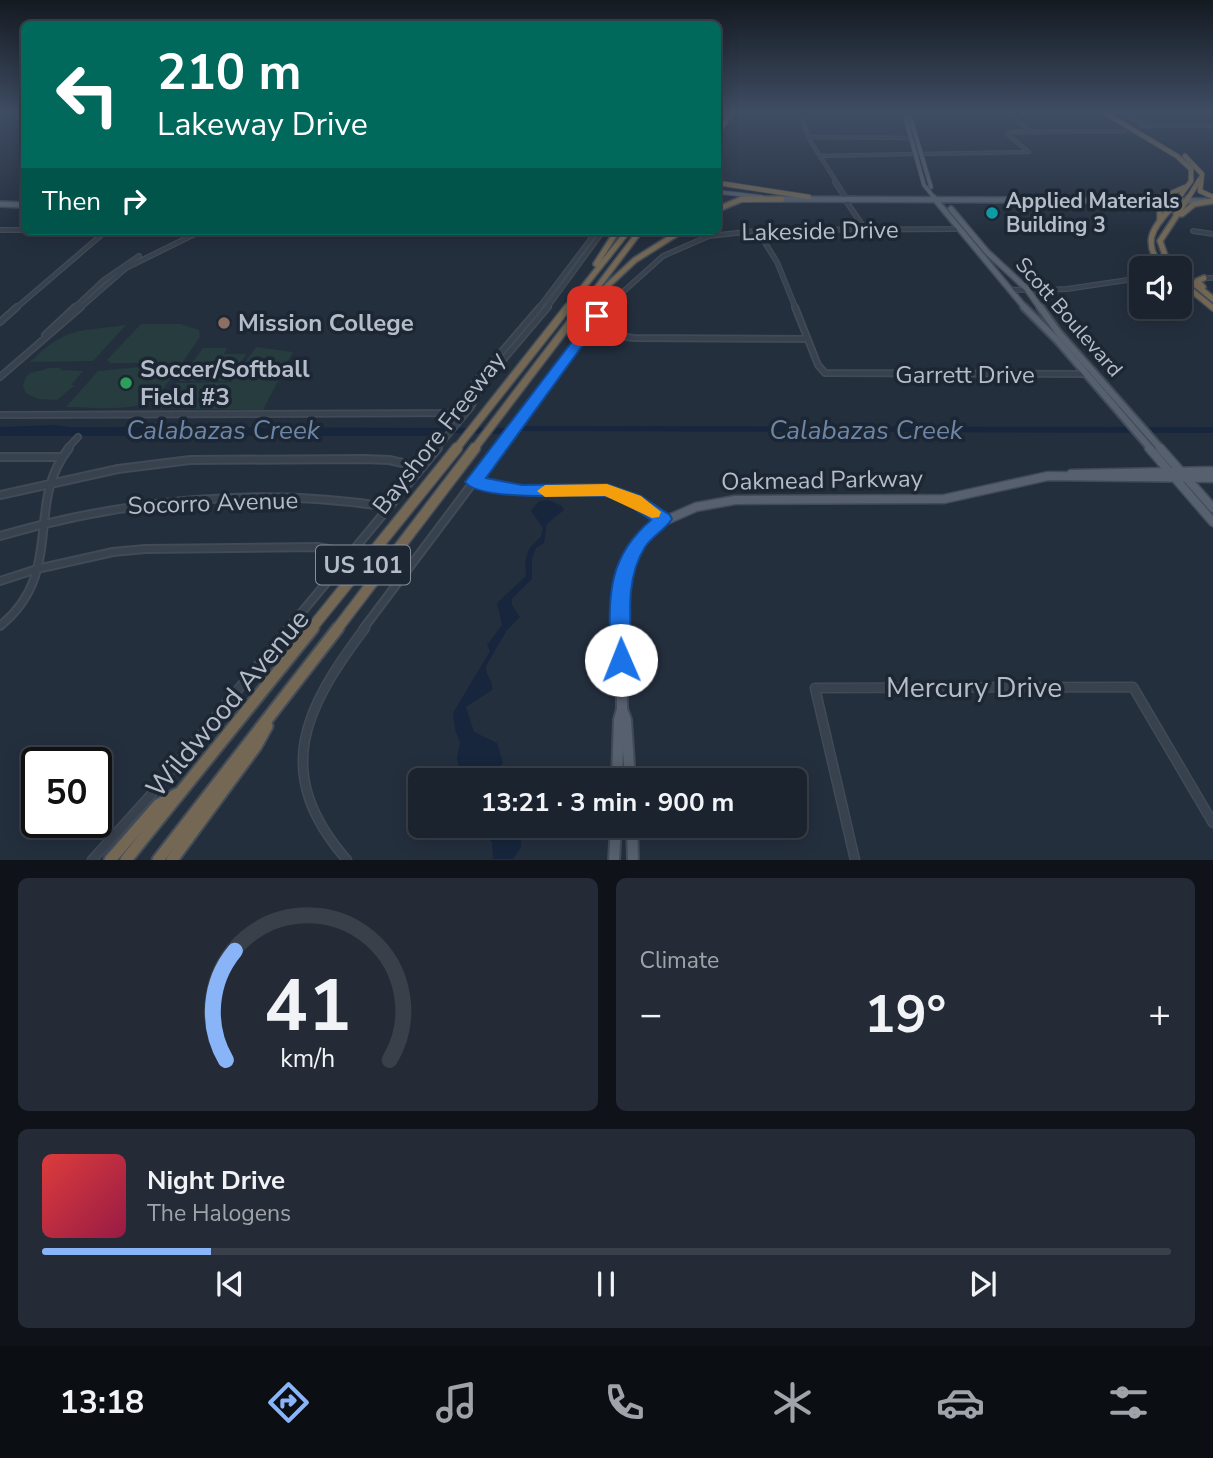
<!DOCTYPE html>
<meta charset="utf-8">
<style>
:root{--surface:#1b232e;--page:#242b36;--text:#f1f3f6;--muted:#a0a4aa;--line:#39404a;--accent:#8ab4f8}
body{margin:0;font-family:"Nunito Sans",sans-serif;background:var(--page);color:var(--text);height:100vh;display:flex;flex-direction:column;font-size:26px;white-space:nowrap}
*{box-sizing:border-box;margin:0}
p{font-size:23px;color:var(--muted)}
.icon{flex:none;width:38px;height:38px;fill:none;stroke:currentColor;stroke-width:2;stroke-linecap:round;stroke-linejoin:round}
.map{position:relative;height:860px;overflow:hidden}
.side{display:flex;flex-direction:column;gap:18px;padding:18px;background:#0f1319;flex:1}
.side>*{flex:none}
.guide{position:absolute;left:21px;top:21px;width:700px;height:214px;border-radius:10px;box-shadow:0 4px 18px #0003,0 0 0 2px var(--line);background:#00695c;color:#fff;overflow:hidden}
.controls{position:absolute;left:1129px;top:256px;display:grid;gap:14px}
.controls a{display:grid;place-items:center;width:63px;height:63px;border-radius:10px;background:var(--surface);box-shadow:0 4px 18px #0003,0 0 0 2px var(--line);font-size:35px}
.speed{position:absolute;left:21px;top:747px;display:flex;gap:14px;font-size:35px;font-weight:700;text-align:center}
.speed>*{display:grid;place-content:center;width:91px;height:91px;border-radius:50%;background:var(--surface);box-shadow:0 4px 18px #0003,0 0 0 2px var(--line);line-height:1}
.speed .limit{border:4px solid #111;border-radius:10px;background:#fff;color:#111}
.pin{position:absolute;display:grid;place-items:center;width:60px;height:60px;color:#fff;margin:-30px;border-radius:14px;box-shadow:0 4px 10px #0006}
.me{position:absolute;width:77px;margin:-38px;rotate:359deg;stroke-linejoin:round;filter:drop-shadow(0 0 5px #0008)}
.turn{display:flex;align-items:center;gap:24px;height:147px;padding:0 21px;font-size:32px}
.turn .icon{width:91px;height:91px;stroke-width:2.5}
.turn b{display:block;font-size:49px;line-height:60px}
.then{display:flex;align-items:center;height:66px;padding:0 21px;background:#0003;gap:14px;font-size:26px}
.big{font-size:52px;font-weight:700;line-height:1.1}
.side .card{flex:1;display:flex;flex-direction:column;justify-content:center;gap:10px;min-width:0;padding:0 24px;border-radius:10px;background:var(--page)}
.side .dial{align-items:center;gap:0}
.dial svg{height:182px;overflow:visible;fill:none;stroke:var(--line);stroke-width:7;stroke-linecap:round;text-anchor:middle}
.dial text{fill:var(--text);stroke:none}
.song{display:flex;align-items:center;gap:21px}
.cover{width:84px;height:84px;border-radius:10px;background:linear-gradient(135deg,hsl(0 70% 55%),hsl(340 70% 35%))}
.played{height:7px;border-radius:4px;background:linear-gradient(90deg,var(--accent) 15%,var(--line) 15%)}
.keys{display:flex;justify-content:space-around;direction:ltr}
.heat{display:flex;justify-content:space-between;align-items:center;font-size:38px;direction:ltr}
.side .tiles{flex:1;display:grid;gap:18px;grid-template-columns:1fr 1fr}
.card:last-child{grid-column:span 2}
.trip{position:absolute;left:408px;top:768px;width:399px;height:70px;border-radius:10px;background:var(--surface);box-shadow:0 4px 18px #0003,0 0 0 2px var(--line);font-weight:700;line-height:70px;text-align:center}
.menu{display:flex;height:112px;justify-content:space-around;align-items:center;background:#0b0e12;color:var(--muted)}
.menu .icon{width:49px;height:49px}
.menu .selected{color:var(--accent)}
.menu b{font-size:32px;color:var(--text)}
.map>svg:first-child{display:block}
.green{fill:#263c3f}
.water{fill:#17263c}
.lines{fill:none;stroke-linecap:round;stroke-linejoin:round}
.stream{stroke:#17263c;stroke-width:2}
.river{fill:#17263c;fill-rule:evenodd}
.minor-far4-casing{stroke:#414a57;stroke-width:4.5}
.minor-far3-casing{stroke:#414a57;stroke-width:6}
.minor-far2-casing{stroke:#414a57;stroke-width:8}
.minor-far1-casing{stroke:#414a57;stroke-width:10}
.minor-casing{stroke:#414a57;stroke-width:11}
.major-far4-casing{stroke:#414a57;stroke-width:5}
.major-far3-casing{stroke:#414a57;stroke-width:8}
.major-far2-casing{stroke:#414a57;stroke-width:10}
.major-far1-casing{stroke:#414a57;stroke-width:11}
.major-casing{stroke:#414a57;stroke-width:14}
.highway-far4-casing{stroke:#434c59;stroke-width:6}
.highway-far3-casing{stroke:#434c59;stroke-width:8}
.highway-far2-casing{stroke:#434c59;stroke-width:10}
.highway-far1-casing{stroke:#434c59;stroke-width:13}
.highway-casing{stroke:#434c59;stroke-width:15}
.minor-far4{stroke:#38414e;stroke-width:2.5}
.minor-far3{stroke:#38414e;stroke-width:3.5}
.minor-far2{stroke:#38414e;stroke-width:4.5}
.minor-far1{stroke:#38414e;stroke-width:6}
.minor{stroke:#38414e;stroke-width:8}
.major-far4{stroke:#56606e;stroke-width:3.5}
.major-far3{stroke:#56606e;stroke-width:5}
.major-far2{stroke:#56606e;stroke-width:6}
.major-far1{stroke:#56606e;stroke-width:8}
.major{stroke:#56606e;stroke-width:10}
.highway-far4{stroke:#746855;stroke-width:4.5}
.highway-far3{stroke:#746855;stroke-width:5}
.highway-far2{stroke:#746855;stroke-width:7}
.highway-far1{stroke:#746855;stroke-width:10}
.highway{stroke:#746855;stroke-width:11}
.route{fill:#1a73e8;stroke:#114b97;stroke-width:2}
.slow{fill:#f59e0b}
.culture-dot{fill:#0f9aa8;stroke:#1d2633;stroke-width:2.5}
.education-dot{fill:#8d6e63;stroke:#1d2633;stroke-width:2.5}
.leisure-dot{fill:#2e9e5b;stroke:#1d2633;stroke-width:2.5}
.labels{text-anchor:middle;stroke-width:7;stroke-linejoin:round;paint-order:stroke}
.far-poi-label{font-size:21px;font-weight:bold;fill:#b4bcc9;stroke:#1d2633;text-anchor:start}
.far-street-label{font-size:21px;fill:#b4bcc9;stroke:#1d2633}
.shield{fill:#1d2633;stroke:#878f9c;stroke-width:2}
.shield-label{font-size:23px;font-weight:bold;fill:#b4bcc9}
.street-label{font-size:24px;fill:#b4bcc9;stroke:#1d2633}
.poi-label{font-size:24px;font-weight:bold;fill:#b4bcc9;stroke:#1d2633;text-anchor:start}
.water-label{font-size:26px;font-style:italic;fill:#6d86a8;stroke:#1d2633}
.near-street-label{font-size:28px;fill:#b4bcc9;stroke:#1d2633}
</style>
<div class="map">
<svg width="1213" height="860" viewBox="0 0 1213 860">
<rect width="100%" height="100%" fill="#242f3e"/>
<g class="green">
<polygon points="141,324 180,324 199,330 200,337 182,363 110,363 107,360"/>
<path d="M126,325L93,361L30,362C67,326 78,332 126,325Z"/>
<polygon points="256,347 293,352 263,410 151,408 177,383 231,382"/>
<polygon points="203,348 227,348 224,354 246,354 229,381 179,381"/>
<path d="M140,367H179C171,377 164,390 154,398C136,413 89,407 66,407L98,371Z"/>
<path d="M48,368H61L60,370L83,371L71,385H75L57,400L38,399L26,393L23,386C27,367 37,374 48,368Z"/>
</g>
<g class="water">
<polygon points="54,425 69,427 521,428 516,434 444,433 429,436 0,436 0,427"/>
<path d="M548,500L562,506L564,510L547,524L544,543L536,548L532,559V579L512,599V605L520,617L507,630L486,666C485,675 494,681 492,690L466,707L474,732L497,743L503,763L492,780H456L460,774L457,758L460,742L455,730L453,713L490,651L487,645L502,625L497,603L526,576C524,557 526,549 541,537L543,528L531,511L539,501Z"/>
<polygon points="460,826 492,826 501,837 517,836 521,840 521,847 513,859 493,859 492,842 486,836 463,834"/>
</g>
<g class="lines">
<polyline class="stream" points="0,115 8,113"/>
<polygon class="river" points="519,426 1213,427 1213,433 516,431 515,429"/>
<g class="minor-far4-casing">
<g id="minor-far4">
<polyline points="800,113 809,139 848,200"/>
<polyline points="884,113 908,116"/>
<polyline points="1008,113 1030,131"/>
<polyline points="1119,113 1147,125"/>
<polyline points="1141,126 1213,126"/>
<polyline points="808,137 913,138"/>
<polyline points="920,154 1029,152 1007,134 1011,132 1125,131"/>
<polyline points="820,156 914,154"/>
<polyline points="834,182 846,200"/>
</g>
</g>
<g class="minor-far3-casing">
<g id="minor-far3">
<polyline points="844,198 865,229"/>
<polyline points="848,201 849,198"/>
<polyline points="0,230 24,230"/>
<polyline points="757,230 777,262 796,309"/>
<polyline points="1193,231 1213,234"/>
<polyline points="1204,278 1213,278"/>
<polyline points="1009,290 1067,289 1141,278"/>
<polyline points="15,309 106,231"/>
<polyline points="73,309 104,280 139,256"/>
<polyline points="79,309 126,268 201,231"/>
<polyline points="538,309 597,231"/>
<polyline points="546,309 603,231"/>
<polyline points="604,309 663,256 709,236 765,230 961,229"/>
</g>
</g>
<g class="minor-far2-casing">
<g id="minor-far2">
<polyline points="795,307 818,365 825,373 1090,374"/>
<polyline points="0,322 17,307"/>
<polyline points="586,332 634,338 807,339"/>
<polyline points="45,335 75,307"/>
<polyline points="0,377 81,307"/>
<polyline points="464,413 473,385 540,307"/>
<polyline points="0,415 464,413"/>
<polyline points="67,449 78,437"/>
<polyline points="436,449 471,407 481,386 548,307"/>
<polyline points="498,449 606,307"/>
</g>
</g>
<g class="minor-far1-casing">
<g id="minor-far1">
<polyline points="0,457 61,457"/>
<polyline points="474,482 522,491 607,490 634,501 663,519"/>
<polyline points="0,495 118,469 190,460 364,459 389,460 421,467"/>
<path d="M0,536C123,500 260,486 388,507"/>
<polyline points="0,581 37,569 113,552 145,549 317,547 351,553"/>
<path d="M0,626C66,573 24,504 69,448"/>
<polyline points="288,629 438,448"/>
<polyline points="363,629 499,448"/>
</g>
</g>
<g class="minor-casing">
<g id="minor">
<polyline points="92,860 149,797 289,628"/>
<path d="M347,860C271,773 304,709 365,628"/>
<polyline points="855,860 815,688 1133,687 1213,823"/>
</g>
</g>
<g class="major-far4-casing">
<g id="major-far4">
<polyline points="904,113 924,185 936,200"/>
<polyline points="909,113 931,187"/>
<polyline points="718,192 762,197"/>
<polyline points="777,199 912,200"/>
</g>
</g>
<g class="major-far3-casing">
<g id="major-far3">
<polyline points="934,198 1026,309"/>
<polyline points="777,199 1206,201"/>
<polyline points="0,204 24,205"/>
<polyline points="951,209 987,252 1027,289 1041,309"/>
</g>
</g>
<g class="major-far2-casing">
<g id="major-far2">
<polyline points="1024,307 1058,341 1151,449"/>
<polyline points="1040,307 1058,332 1161,449"/>
</g>
</g>
<g class="major-far1-casing">
<g id="major-far1">
<polyline points="1149,448 1213,522"/>
<polyline points="1160,448 1213,508"/>
<polyline points="1071,474 1213,471"/>
<polyline points="621,629 621,583 636,547 662,522 696,507 735,500 944,499 1048,476 1213,478"/>
</g>
</g>
<g class="major-casing">
<g id="major">
<polyline points="622,709 626,720 630,780"/>
<polyline points="617,780 619,720 622,709 621,628"/>
<polyline points="632,826 633,860"/>
<polyline points="614,860 616,826"/>
</g>
</g>
<g class="highway-far4-casing">
<g id="highway-far4">
<polyline points="1105,113 1177,156 1191,169 1191,181 1177,200"/>
<polyline points="718,121 723,113"/>
<polyline points="718,132 732,113"/>
<polyline points="1185,156 1202,174 1200,191 1213,197"/>
<polyline points="718,183 809,197"/>
<polyline points="1149,198 1167,195 1185,187"/>
<polyline points="740,200 782,199"/>
<polyline points="1187,200 1200,179"/>
</g>
</g>
<g class="highway-far3-casing">
<g id="highway-far3">
<polyline points="1138,201 1160,206 1160,221"/>
<polyline points="718,209 742,199 782,199"/>
<polyline points="1176,214 1182,214 1194,204 1213,201"/>
<polyline points="596,264 617,231"/>
<path d="M1162,268C1138,236 1158,225 1179,198"/>
<polyline points="1174,268 1166,258 1160,241 1188,198"/>
<polyline points="1180,272 1213,299"/>
<polyline points="1180,281 1213,308"/>
<polyline points="1203,287 1197,281 1204,278"/>
<polyline points="591,301 635,260 681,231"/>
<polyline points="566,309 628,231"/>
<polyline points="581,309 640,231"/>
</g>
</g>
<g class="highway-far2-casing">
<g id="highway-far2">
<polyline points="456,449 568,307"/>
<polyline points="474,449 582,307"/>
</g>
</g>
<g class="highway-far1-casing">
<g id="highway-far1">
<polyline points="311,629 457,448"/>
<polyline points="337,629 475,448"/>
</g>
</g>
<g class="highway-casing">
<g id="highway">
<polyline points="110,860 158,805 177,794"/>
<polyline points="126,860 313,628"/>
<polyline points="158,860 338,628"/>
<polyline points="172,860 256,746 267,726"/>
</g>
</g>
<use href="#minor-far4" class="minor-far4"/>
<use href="#minor-far3" class="minor-far3"/>
<use href="#minor-far2" class="minor-far2"/>
<use href="#minor-far1" class="minor-far1"/>
<use href="#minor" class="minor"/>
<use href="#major-far4" class="major-far4"/>
<use href="#major-far3" class="major-far3"/>
<use href="#major-far2" class="major-far2"/>
<use href="#major-far1" class="major-far1"/>
<use href="#major" class="major"/>
<use href="#highway-far4" class="highway-far4"/>
<use href="#highway-far3" class="highway-far3"/>
<use href="#highway-far2" class="highway-far2"/>
<use href="#highway-far1" class="highway-far1"/>
<use href="#highway" class="highway"/>
</g>
<linearGradient id="sky" x2="0" y2="1"><stop stop-color="#141a22"/><stop offset="0.48" stop-color="#3f4d63"/><stop offset="1" stop-color="#3f4d63" stop-opacity="0"/></linearGradient>
<rect width="1213" height="234" fill="url(#sky)"/>
<path class="route" d="M597,312L604,316L486,478L522,485L607,484L641,496L670,515L672,519C665,530 652,536 645,547C624,581 631,621 632,660L628,666L621,669L613,666L610,660C610,603 603,561 651,520C636,510 620,498 603,496C576,494 480,502 465,482L593,314Z"/>
<polygon class="slow" points="607,484 641,496 661,512 659,517 652,518 605,496 545,497 537,491 545,485"/>
<circle class="culture-dot" cx="992" cy="213" r="7"/>
<circle class="education-dot" cx="224" cy="323" r="7"/>
<circle class="leisure-dot" cx="126" cy="383" r="7"/>
<g class="labels">
<g class="far-poi-label">
<text x="1006" y="208">Applied Materials<tspan x="1006" dy="24">Building 3</tspan></text>
</g>
<g class="far-street-label">
<text transform="translate(1069 317) rotate(49)" y="7">Scott Boulevard</text>
</g>
<rect class="shield" x="316" y="545.5" width="94" height="39" rx="5"/>
<g class="shield-label">
<text x="363" y="573">US 101</text>
</g>
<g class="street-label">
<text transform="translate(820 231) rotate(-1)" y="8">Lakeside Drive</text>
<text x="965" y="383">Garrett Drive</text>
<text transform="translate(439 433) rotate(-52)" y="8">Bayshore Freeway</text>
<text transform="translate(822 480) rotate(-1)" y="8">Oakmead Parkway</text>
<text transform="translate(213 503) rotate(-2)" y="8">Socorro Avenue</text>
</g>
<g class="poi-label">
<text x="238" y="331">Mission College</text>
<text x="140" y="377">Soccer/Softball<tspan x="140" dy="28">Field #3</tspan></text>
</g>
<g class="water-label">
<text x="223" y="439">Calabazas Creek</text>
<text x="866" y="439">Calabazas Creek</text>
</g>
<g class="near-street-label">
<text x="974" y="697">Mercury Drive</text>
<text transform="translate(227 703) rotate(-50)" y="10">Wildwood Avenue</text>
</g>
</g>
</svg>
<div class="controls">
<a><svg class="icon" aria-label="sound" viewBox="0 0 24 24"><path d="M4 9h4l5-4v14l-5-4H4zM17 9q2 3 0 6"/></svg></a>
</div>
<div class="speed"><div class="limit">50</div></div>
<div class="pin" style="left:597px;top:316px;background:#d93025"><svg class="icon" aria-label="arrive" viewBox="0 0 24 24"><path d="M6 21V4h12l-3 4 3 4H6"/></svg></div>
<svg class="me" style="left:621px;top:660px" viewBox="-20 -20 40 40"><circle r="19" fill="#fff"/><path d="M0-13L10 11 0 6-10 11z" fill="#1a73e8"/></svg>
<div class="trip">13:21 · 3 min · 900 m</div>
<div class="guide">
<div class="turn"><svg class="icon" aria-label="left" viewBox="0 0 24 24"><path d="M17 20v-9H6M10 6l-5 5 5 5"/></svg><div><b>210 m</b>Lakeway Drive</div></div>
<div class="then">Then<svg class="icon" aria-label="right" viewBox="0 0 24 24"><path d="M7 20v-9h11M14 6l5 5-5 5"/></svg></div>
</div>
</div>
<section class="side">
<div class="tiles">
<div class="card dial"><svg viewBox="0 0 100 80">
<path d="M14 69A42 42 0 1 1 86 69"/>
<path d="M14 69A42 42 0 0 1 18 21" stroke="#8ab4f8"/>
<text x="50" y="56" font-size="32" font-weight="700">41</text>
<text x="50" y="72" font-size="11">km/h</text>
</svg></div>
<div class="card"><p>Climate</p>
<div class="heat"><a>−</a><b class="big">19°</b><a>+</a></div>
</div>
<div class="card">
<div class="song"><i class="cover"></i><div><b>Night Drive</b><p>The Halogens</p></div></div>
<div class="played"></div>
<div class="keys"><svg class="icon" aria-label="previous" viewBox="0 0 24 24"><path d="M18 5L8 12l10 7zM5 5v14"/></svg><svg class="icon" aria-label="pause" viewBox="0 0 24 24"><path d="M8 5v14M16 5v14"/></svg><svg class="icon" aria-label="next" viewBox="0 0 24 24"><path d="M6 5l10 7-10 7zM19 5v14"/></svg></div>
</div>
</div>
</section>
<nav class="menu">
<b>13:18</b>
<svg class="icon selected" aria-label="directions" viewBox="0 0 24 24"><path d="M12 3l9 9-9 9-9-9zM9 14v-3h6M13 9l2 2-2 2"/></svg>
<svg class="icon" aria-label="music" viewBox="0 0 24 24"><path d="M9 18V5l10-2v13"/><circle cx="6" cy="18" r="3"/><circle cx="16" cy="16" r="3"/></svg>
<svg class="icon" aria-label="phone" viewBox="0 0 24 24"><path d="M5 4h4l2 5-3 2q2 4 5 5l2-3 5 2v4C11 20 4 13 5 4z"/></svg>
<svg class="icon" aria-label="climate" viewBox="0 0 24 24"><path d="M12 3v18M4 7l16 10M4 17L20 7"/></svg>
<svg class="icon" aria-label="car" viewBox="0 0 24 24"><path d="M5 17H2v-5l4-1 3-4h7l3 4 3 1v5h-3M9 17h6M6 11h13"/><circle cx="7" cy="17" r="2"/><circle cx="17" cy="17" r="2"/></svg>
<svg class="icon" aria-label="filters" viewBox="0 0 24 24"><path d="M4 7h16M4 17h16"/><circle cx="9" cy="7" r="2"/><circle cx="15" cy="17" r="2"/></svg>
</nav>
